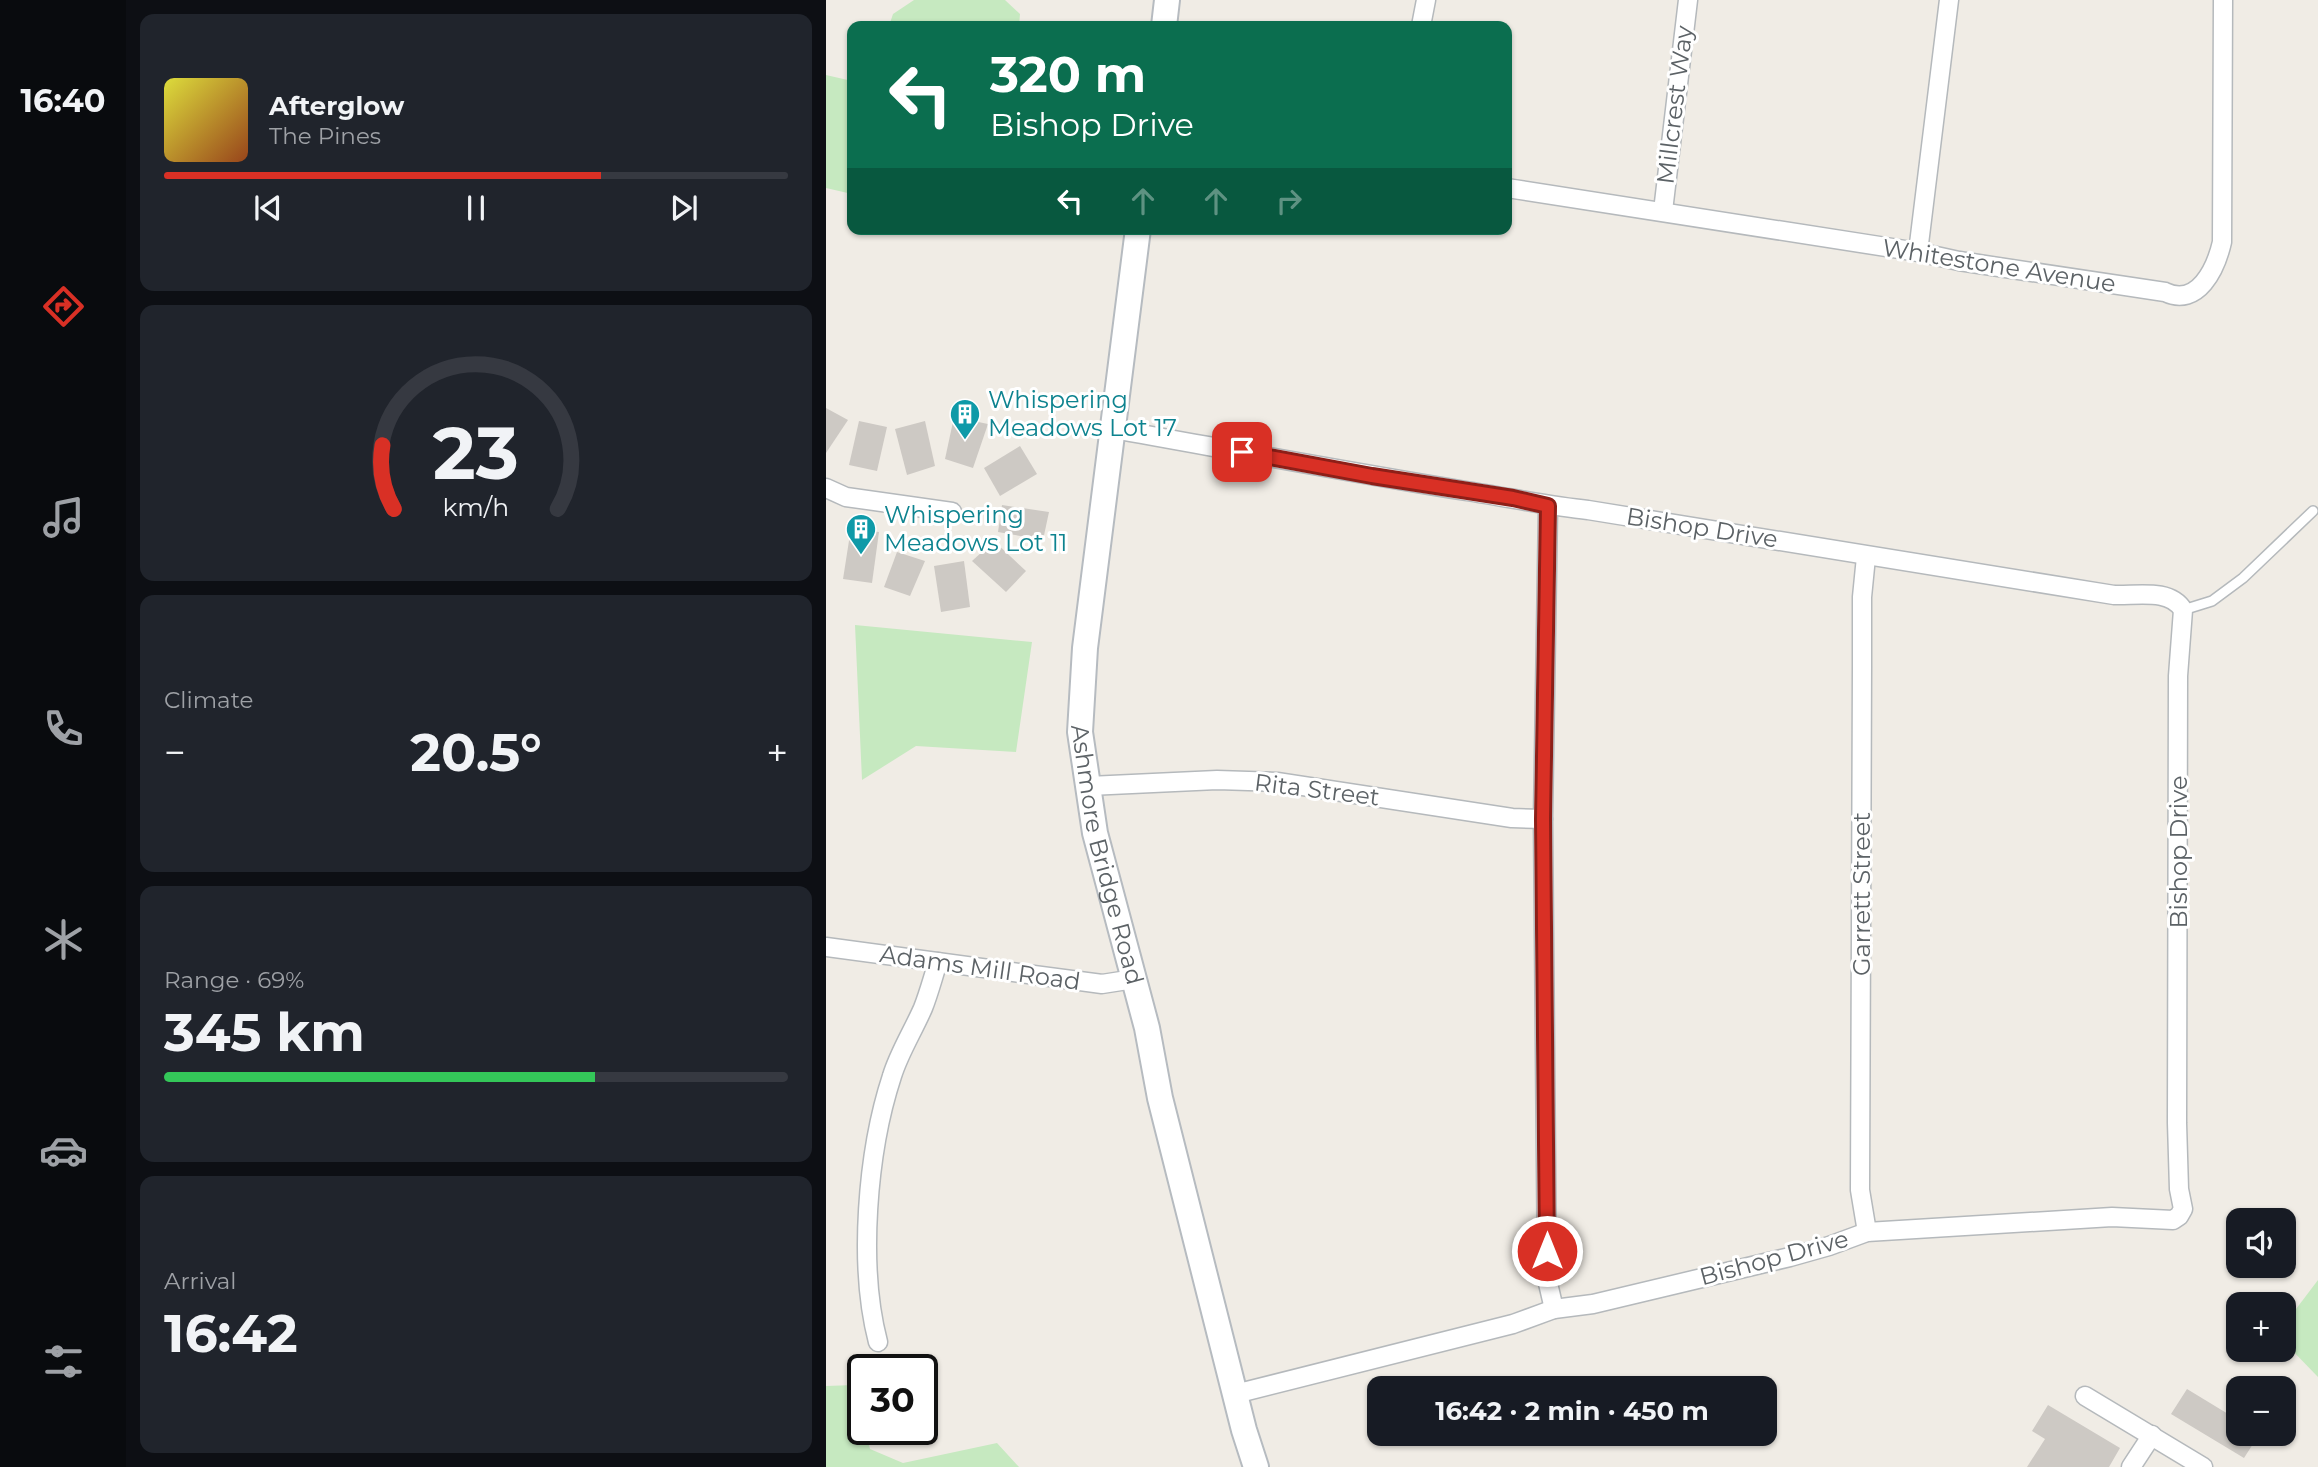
<!DOCTYPE html>
<meta charset="utf-8">
<style>
:root{--surface:#171b24;--page:#20242c;--text:#f1f3f6;--muted:#9ea1a6;--line:#363941;--accent:#d93025}
body{margin:0;font-family:Montserrat,sans-serif;background:var(--page);color:var(--text);height:100vh;display:flex;flex-direction:column;font-size:26px;white-space:nowrap}
*{box-sizing:border-box;margin:0}
p{font-size:23px;color:var(--muted)}
.icon{flex:none;width:38px;height:38px;fill:none;stroke:currentColor;stroke-width:2;stroke-linecap:round;stroke-linejoin:round}
.map{position:relative;flex:1;overflow:hidden}
.drawer{display:flex;flex-direction:column;gap:14px;padding:14px;background:#0d0f14;width:700px}
.drawer>*{flex:none}
.hud{position:absolute;left:21px;top:21px;width:665px;height:214px;border-radius:14px;box-shadow:0 2px 5px #0004;background:#0b6e4f;color:#fff;overflow:hidden}
.fabs{position:absolute;left:1400px;top:1208px;display:grid;gap:14px}
.fabs a{display:grid;place-items:center;width:70px;height:70px;border-radius:14px;background:var(--surface);box-shadow:0 2px 5px #0004;font-size:35px}
.speed{position:absolute;left:21px;top:1354px;display:flex;gap:14px;font-size:35px;font-weight:700;text-align:center}
.speed>*{display:grid;place-content:center;width:91px;height:91px;border-radius:50%;background:var(--surface);box-shadow:0 2px 5px #0004;line-height:1}
.speed .limit{border:4px solid #111;border-radius:10px;background:#fff;color:#111}
.pin{position:absolute;display:grid;place-items:center;width:60px;height:60px;color:#fff;margin:-30px;border-radius:14px;box-shadow:0 4px 10px #0006}
.me{position:absolute;width:77px;margin:-38px;rotate:0deg;stroke-linejoin:round;filter:drop-shadow(0 0 5px #0008)}
.turn{display:flex;align-items:center;gap:24px;height:147px;padding:0 28px;font-size:32px}
.turn .icon{width:91px;height:91px;stroke-width:2.5}
.turn b{display:block;font-size:49px;line-height:60px}
.lanes{display:flex;align-items:center;height:66px;padding:0 28px;background:#0003;justify-content:center;gap:35px;direction:ltr}
.lanes .off{opacity:.35}
.big{font-size:52px;font-weight:700;line-height:1.1}
.drawer .card{flex:1;display:flex;flex-direction:column;justify-content:center;gap:10px;min-width:0;padding:0 24px;border-radius:14px;background:var(--page)}
.drawer .dial{align-items:center;gap:0}
.dial svg{height:182px;overflow:visible;fill:none;stroke:var(--line);stroke-width:7;stroke-linecap:round;text-anchor:middle}
.dial text{fill:var(--text);stroke:none}
.song{display:flex;align-items:center;gap:21px}
.cover{width:84px;height:84px;border-radius:10px;background:linear-gradient(135deg,hsl(60 70% 55%),hsl(20 70% 35%))}
.played{height:7px;border-radius:4px;background:linear-gradient(90deg,var(--accent) 70%,var(--line) 70%)}
.keys{display:flex;justify-content:space-around;direction:ltr}
.heat{display:flex;justify-content:space-between;align-items:center;font-size:38px;direction:ltr}
.charge{height:10px;border-radius:5px;background:linear-gradient(90deg,#34c759 69%,var(--line) 0)}
.trip{position:absolute;left:541px;top:1376px;width:410px;height:70px;border-radius:14px;background:var(--surface);box-shadow:0 2px 5px #0004;font-weight:700;line-height:70px;text-align:center}
main{display:flex;flex:1;min-height:0}
.tabs{display:flex;flex-direction:column;width:126px;justify-content:space-around;align-items:center;background:#090b0e;color:var(--muted)}
.tabs .icon{width:49px;height:49px}
.tabs .on{color:var(--accent)}
.tabs b{font-size:32px;color:var(--text)}
.map>svg:first-child{display:block}
.green{fill:#c6e9c0}
.building{fill:#cdc9c4}
.lines{fill:none;stroke-linecap:round;stroke-linejoin:round}
.service-casing{stroke:#b5b9bc;stroke-width:12}
.minor-casing{stroke:#b5b9bc;stroke-width:21}
.secondary-casing{stroke:#b6bbc0;stroke-width:28}
.service{stroke:#fff;stroke-width:9}
.minor{stroke:#fff;stroke-width:18}
.secondary{stroke:#fff;stroke-width:24}
.route-casing{stroke:#8d1f18;stroke-width:18}
.route{stroke:#d93025;stroke-width:12}
.labels{text-anchor:middle;stroke-width:6;stroke-linejoin:round;paint-order:stroke}
.street-label{font-size:24px;fill:#5c6266;stroke:#fff}
.culture-label{font-size:24px;fill:#0d838f;stroke:#fff;text-anchor:start}
</style>
<main>
<nav class="tabs">
<b>16:40</b>
<svg class="icon on" aria-label="directions" viewBox="0 0 24 24"><path d="M12 3l9 9-9 9-9-9zM9 14v-3h6M13 9l2 2-2 2"/></svg>
<svg class="icon" aria-label="music" viewBox="0 0 24 24"><path d="M9 18V5l10-2v13"/><circle cx="6" cy="18" r="3"/><circle cx="16" cy="16" r="3"/></svg>
<svg class="icon" aria-label="phone" viewBox="0 0 24 24"><path d="M5 4h4l2 5-3 2q2 4 5 5l2-3 5 2v4C11 20 4 13 5 4z"/></svg>
<svg class="icon" aria-label="climate" viewBox="0 0 24 24"><path d="M12 3v18M4 7l16 10M4 17L20 7"/></svg>
<svg class="icon" aria-label="car" viewBox="0 0 24 24"><path d="M5 17H2v-5l4-1 3-4h7l3 4 3 1v5h-3M9 17h6M6 11h13"/><circle cx="7" cy="17" r="2"/><circle cx="17" cy="17" r="2"/></svg>
<svg class="icon" aria-label="filters" viewBox="0 0 24 24"><path d="M4 7h16M4 17h16"/><circle cx="9" cy="7" r="2"/><circle cx="15" cy="17" r="2"/></svg>
</nav>
<section class="drawer">
<div class="card">
<div class="song"><i class="cover"></i><div><b>Afterglow</b><p>The Pines</p></div></div>
<div class="played"></div>
<div class="keys"><svg class="icon" aria-label="previous" viewBox="0 0 24 24"><path d="M18 5L8 12l10 7zM5 5v14"/></svg><svg class="icon" aria-label="pause" viewBox="0 0 24 24"><path d="M8 5v14M16 5v14"/></svg><svg class="icon" aria-label="next" viewBox="0 0 24 24"><path d="M6 5l10 7-10 7zM19 5v14"/></svg></div>
</div>
<div class="card dial"><svg viewBox="0 0 100 80">
<path d="M14 69A42 42 0 1 1 86 69"/>
<path d="M14 69A42 42 0 0 1 9 41" stroke="#d93025"/>
<text x="50" y="56" font-size="32" font-weight="700">23</text>
<text x="50" y="72" font-size="11">km/h</text>
</svg></div>
<div class="card"><p>Climate</p>
<div class="heat"><a>−</a><b class="big">20.5°</b><a>+</a></div>
</div>
<div class="card"><p>Range · 69%</p><b class="big">345 km</b><div class="charge"></div></div>
<div class="card"><p>Arrival</p><b class="big">16:42</b></div>
</section>
<div class="map">
<svg width="1492" height="1467" viewBox="0 0 1492 1467">
<rect width="100%" height="100%" fill="#f0ece5"/>
<g class="green">
<polygon points="88,0 179,0 194,14 193,26 63,26 67,14"/>
<polygon points="0,75 26,81 26,194 0,188"/>
<polygon points="29,625 206,642 190,752 90,746 36,780"/>
<polygon points="1492,1280 1492,1377 1458,1342 1458,1325"/>
<polygon points="29,1385 37,1420 37,1430 39,1430 44,1449 77,1463 171,1443 193,1467 0,1467 0,1386"/>
</g>
<g class="building">
<polygon points="0,408 22,420 0,453"/>
<polygon points="128,417 162,424 147,468 119,459"/>
<polygon points="33,421 61,427 51,471 23,465"/>
<polygon points="99,421 109,466 81,475 69,429"/>
<polygon points="194,446 211,474 174,496 158,468"/>
<polygon points="176,505 223,512 217,540 172,532"/>
<polygon points="25,528 53,532 46,583 17,579"/>
<polygon points="168,541 200,571 180,592 146,561"/>
<polygon points="71,552 99,561 84,596 58,587"/>
<polygon points="138,561 144,607 115,612 108,566"/>
<polygon points="1361,1389 1412,1420 1412,1433 1434,1433 1418,1458 1345,1414"/>
<polygon points="1222,1405 1294,1448 1283,1467 1201,1467 1219,1439 1206,1431"/>
</g>
<g class="lines">
<g class="service-casing">
<polyline id="service" points="1357,610 1386,601 1417,578 1487,511"/>
</g>
<g class="minor-casing">
<g id="minor">
<polyline points="595,26 600,0"/>
<path d="M681,188L1092,252L1133,261L1339,292C1372,308 1390,268 1396,242L1397,0"/>
<polyline points="837,211 862,0"/>
<polyline points="1092,252 1123,0"/>
<path d="M287,429C405,450 522,472 640,491C681,497 721,506 762,510L1288,595C1310,596 1344,588 1357,610L1352,676L1351,1123L1353,1189L1357,1209L1353,1216L1347,1220L1286,1217L1041,1232L1003,1246L964,1257L767,1304L728,1309L687,1324L409,1394"/>
<polyline points="0,488 20,497 126,512"/>
<polyline points="722,507 717,819 721,1279 728,1309"/>
<polyline points="1040,557 1036,597 1036,666 1034,1190 1041,1232"/>
<polyline points="263,786 391,780 451,782 686,818 717,819"/>
<polyline points="0,947 276,984 308,979"/>
<path d="M52,1342C32,1266 41,1152 66,1076C73,1053 87,1031 97,1008C103,993 107,977 112,962"/>
<polyline points="1259,1396 1377,1467"/>
<polyline points="1305,1467 1326,1435"/>
</g>
</g>
<g class="secondary-casing">
<g id="secondary">
<polyline points="338,26 341,0"/>
<path id="s1" d="M312,229L259,648L254,732L269,833L321,1028L334,1098L418,1430L430,1467"/>
</g>
</g>
<use href="#service" class="service"/>
<use href="#minor" class="minor"/>
<use href="#secondary" class="secondary"/>
</g>
<g class="lines">
<g class="route-casing">
<polyline id="route" points="416,452 546,476 687,498 722,506 717,819 721,1251"/>
</g>
<use href="#route" class="route"/>
</g>
<defs>
<g id="building-pin" transform="scale(1.575)"><path d="M0 17L-7.5 6A9.5 9.5 0 1 1 7.5 6Z" fill="#0f9aa8" stroke="#fff"/><path d="M-4-6H4V6H1V3H-1V6H-4ZM-2.5-4.3h1.7v1.8h-1.7ZM.8-4.3h1.7v1.8H.8ZM-2.5-1h1.7V.8h-1.7ZM.8-1h1.7V.8H.8Z" fill="#fff"/></g>
</defs>
<g fill-rule="evenodd">
<use href="#building-pin" x="139" y="414"/>
<use href="#building-pin" x="35" y="529"/>
</g>
<g class="labels">
<g class="street-label">
<text transform="translate(849 105) rotate(-83)" y="8">Millcrest Way</text>
<text transform="translate(1173 266) rotate(9)" y="8">Whitestone Avenue</text>
<text transform="translate(876 528) rotate(9)" y="8">Bishop Drive</text>
<text transform="translate(491 790) rotate(7)" y="8">Rita Street</text>
<text transform="translate(1353 852) rotate(-90)" y="8">Bishop Drive</text>
<text dy="8" stroke="none"><textPath href="#s1" startOffset="632">Ashmore Bridge Road</textPath></text>
<text transform="translate(1036 894) rotate(-90)" y="8">Garrett Street</text>
<text transform="translate(154 968) rotate(8)" y="8">Adams Mill Road</text>
<text transform="translate(948 1258) rotate(-15)" y="8">Bishop Drive</text>
</g>
<g class="culture-label">
<text x="162" y="408">Whispering<tspan x="162" dy="28">Meadows Lot 17</tspan></text>
<text x="58" y="523">Whispering<tspan x="58" dy="28">Meadows Lot 11</tspan></text>
</g>
</g>
</svg>
<div class="fabs">
<a><svg class="icon" aria-label="sound" viewBox="0 0 24 24"><path d="M4 9h4l5-4v14l-5-4H4zM17 9q2 3 0 6"/></svg></a>
<a>+</a>
<a>−</a>
</div>
<div class="speed"><div class="limit">30</div></div>
<div class="pin" style="left:416px;top:452px;background:#d93025"><svg class="icon" aria-label="arrive" viewBox="0 0 24 24"><path d="M6 21V4h12l-3 4 3 4H6"/></svg></div>
<svg class="me" style="left:721px;top:1251px" viewBox="-20 -20 40 40"><circle r="17" fill="#d93025" stroke="#fff" stroke-width="3"/><path d="M0-11L8 9 0 5-8 9z" fill="#fff"/></svg>
<div class="trip">16:42 · 2 min · 450 m</div>
<div class="hud">
<div class="turn"><svg class="icon" aria-label="left" viewBox="0 0 24 24"><path d="M17 20v-9H6M10 6l-5 5 5 5"/></svg><div><b>320 m</b>Bishop Drive</div></div>
<div class="lanes"><svg class="icon" aria-label="left" viewBox="0 0 24 24"><path d="M17 20v-9H6M10 6l-5 5 5 5"/></svg><svg class="icon off" aria-label="ahead" viewBox="0 0 24 24"><path d="M12 20V5M6 11l6-6 6 6"/></svg><svg class="icon off" aria-label="ahead" viewBox="0 0 24 24"><path d="M12 20V5M6 11l6-6 6 6"/></svg><svg class="icon off" aria-label="right" viewBox="0 0 24 24"><path d="M7 20v-9h11M14 6l5 5-5 5"/></svg></div>
</div>
</div>
</main>
